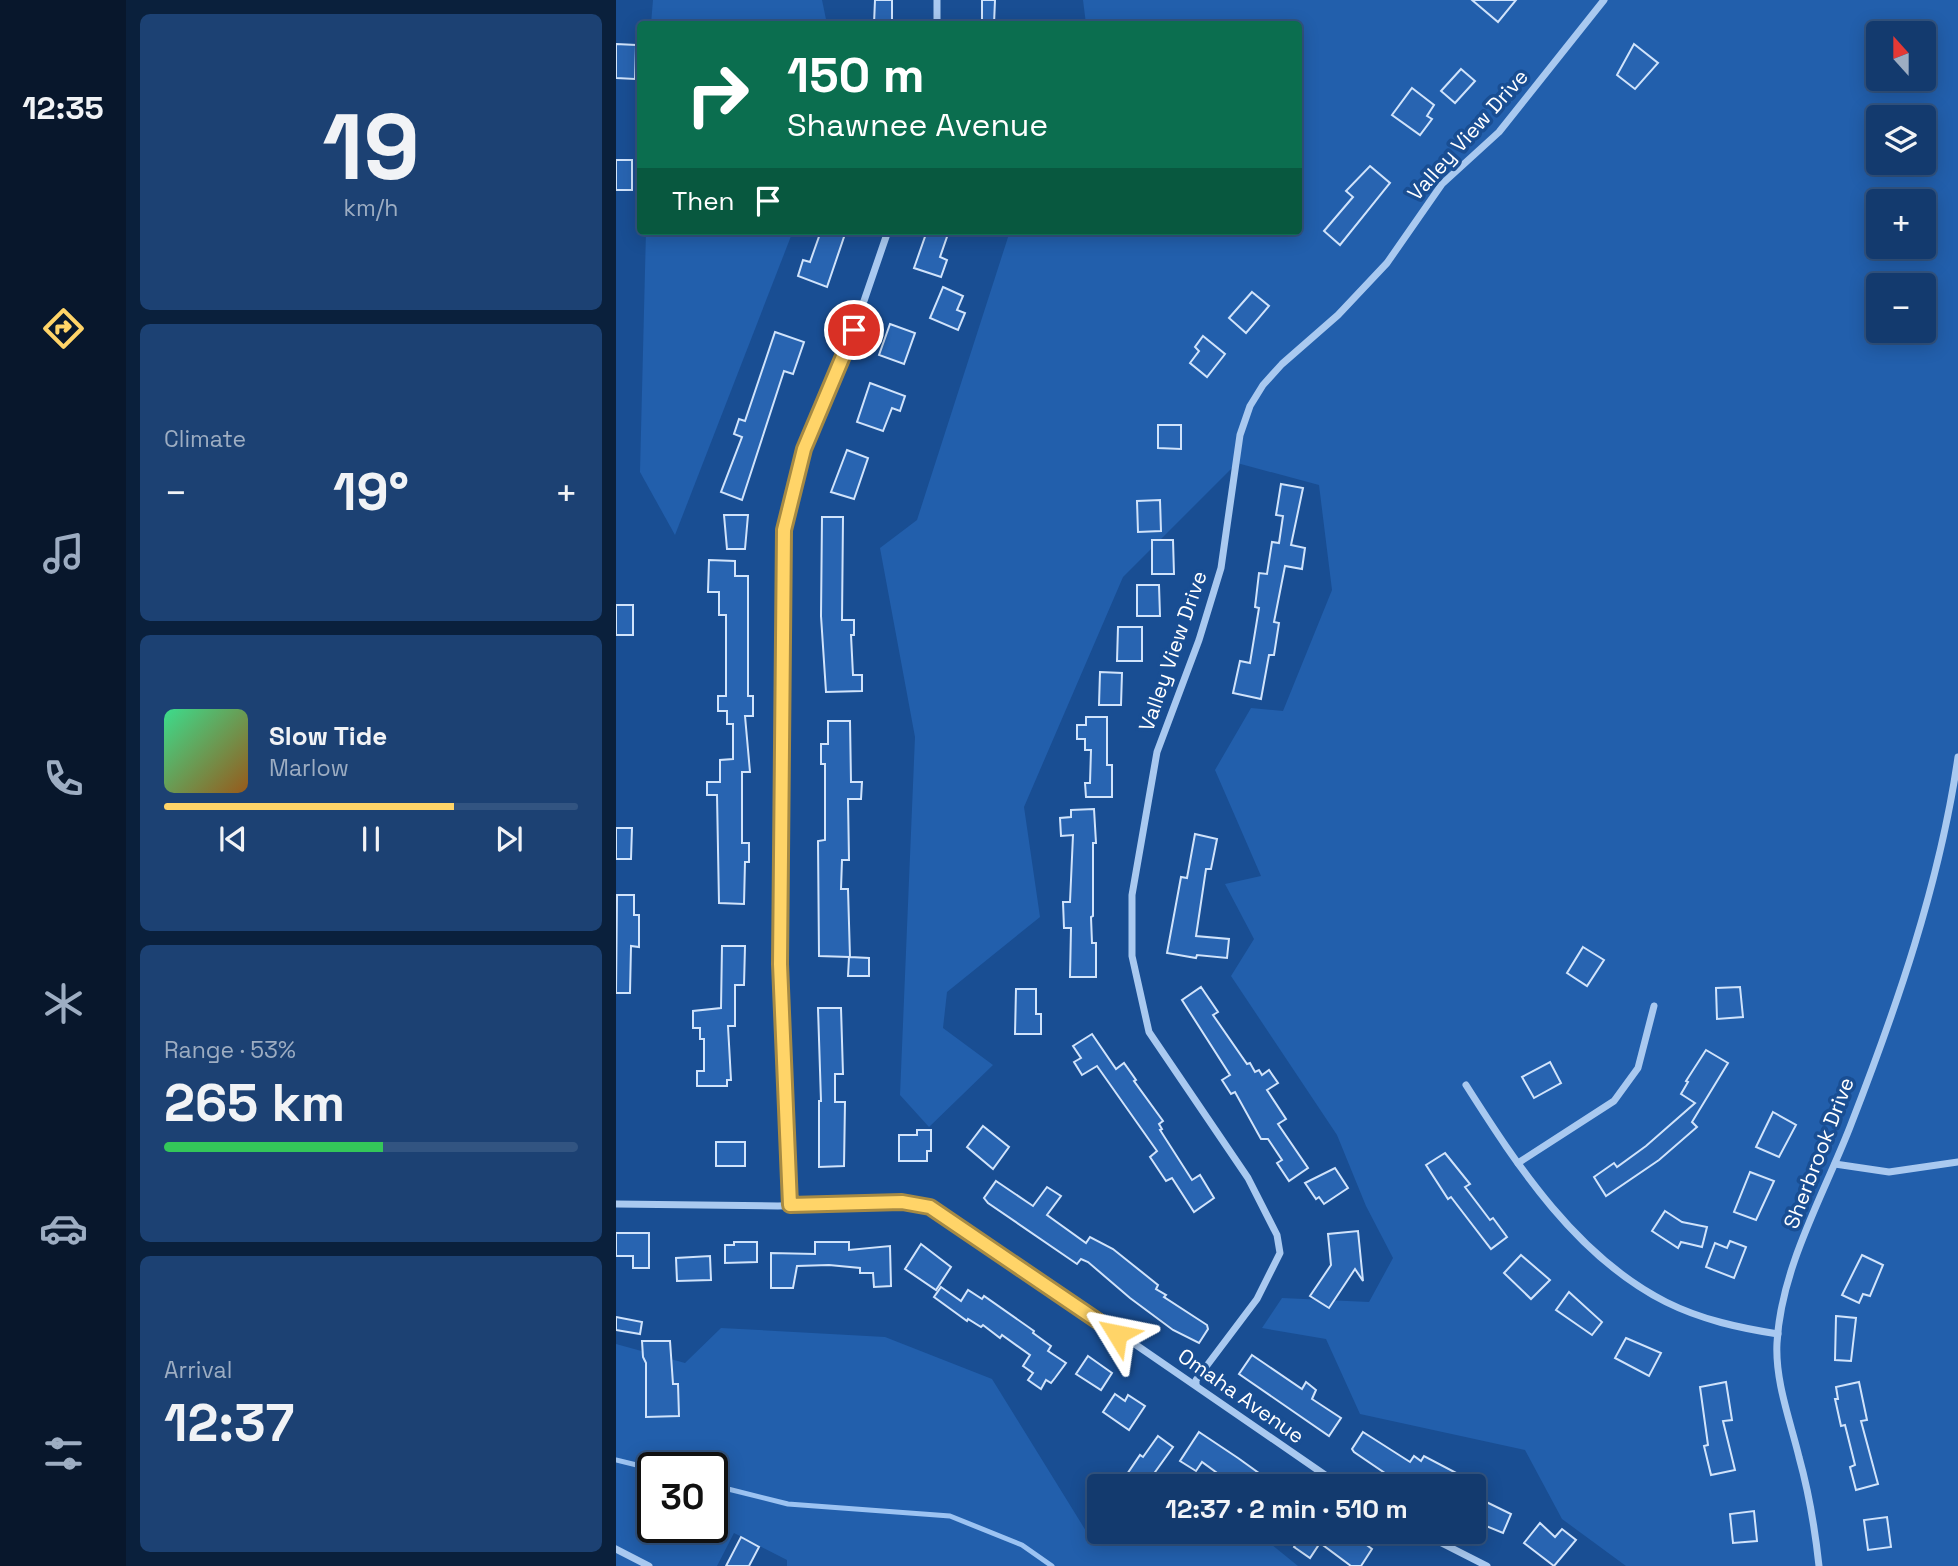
<!DOCTYPE html>
<meta charset="utf-8">
<style>
:root{--surface:#133a6e;--page:#1c4173;--text:#f1f3f6;--muted:#9dadc2;--line:#325481;--accent:#ffd468}
body{margin:0;font-family:"Space Grotesk",sans-serif;background:var(--page);color:var(--text);height:100vh;display:flex;flex-direction:column;font-size:26px;white-space:nowrap}
*{box-sizing:border-box;margin:0}
p{font-size:23px;color:var(--muted)}
.icon{flex:none;width:38px;height:38px;fill:none;stroke:currentColor;stroke-width:2;stroke-linecap:round;stroke-linejoin:round}
.map{position:relative;flex:1;overflow:hidden}
.panel{display:flex;flex-direction:column;gap:14px;padding:14px;background:#0a203c;width:490px}
.panel>*{flex:none}
.top-card{position:absolute;left:21px;top:21px;width:665px;height:214px;border-radius:7px;box-shadow:0 4px 18px #0003,0 0 0 2px var(--line);background:#0b6e4f;color:#fff;overflow:hidden}
.needle{width:46px;rotate:339deg}
.buttons{position:absolute;left:1250px;top:21px;display:grid;gap:14px}
.buttons a{display:grid;place-items:center;width:70px;height:70px;border-radius:7px;background:var(--surface);box-shadow:0 4px 18px #0003,0 0 0 2px var(--line);font-size:35px}
.speed{position:absolute;left:21px;top:1452px;display:flex;gap:14px;font-size:35px;font-weight:700;text-align:center}
.speed>*{display:grid;place-content:center;width:91px;height:91px;border-radius:50%;background:var(--surface);box-shadow:0 4px 18px #0003,0 0 0 2px var(--line);line-height:1}
.speed .limit{border:4px solid #111;border-radius:10px;background:#fff;color:#111}
.pin{position:absolute;display:grid;place-items:center;width:60px;height:60px;color:#fff;margin:-30px;border:4px solid #fff;border-radius:50%;box-shadow:0 2px 7px #0007}
.me{position:absolute;width:77px;margin:-38px;rotate:305deg;stroke-linejoin:round;filter:drop-shadow(0 0 5px #0008)}
.turn{display:flex;align-items:center;gap:24px;height:147px;padding:0 35px;font-size:32px}
.turn .icon{width:91px;height:91px;stroke-width:2.5}
.turn b{display:block;font-size:49px;line-height:60px}
.then{display:flex;align-items:center;height:66px;padding:0 35px;background:#0003;gap:14px;font-size:26px}
.big{font-size:52px;font-weight:700;line-height:1.1}
.panel .tile{flex:1;display:flex;flex-direction:column;justify-content:center;gap:10px;min-width:0;padding:0 24px;border-radius:10px;background:var(--page)}
.panel .dial{align-items:center;gap:0}
.dial b{font-size:91px;line-height:1}
.song{display:flex;align-items:center;gap:21px}
.cover{width:84px;height:84px;border-radius:10px;background:linear-gradient(135deg,hsl(150 70% 55%),hsl(30 70% 35%))}
.played{height:7px;border-radius:4px;background:linear-gradient(90deg,var(--accent) 70%,var(--line) 70%)}
.keys{display:flex;justify-content:space-around;direction:ltr}
.heat{display:flex;justify-content:space-between;align-items:center;font-size:38px;direction:ltr}
.charge{height:10px;border-radius:5px;background:linear-gradient(90deg,#34c759 53%,var(--line) 0)}
.trip{position:absolute;left:471px;top:1474px;width:399px;height:70px;border-radius:7px;background:var(--surface);box-shadow:0 4px 18px #0003,0 0 0 2px var(--line);font-weight:700;line-height:70px;text-align:center}
main{display:flex;flex:1;min-height:0}
.tabs{display:flex;flex-direction:column;width:126px;justify-content:space-around;align-items:center;background:#08172c;color:var(--muted)}
.tabs .icon{width:49px;height:49px}
.tabs .current{color:var(--accent)}
.tabs b{font-size:32px;color:var(--text)}
.map>svg:first-child{display:block}
.green{fill:#225fac;fill-rule:evenodd}
.lines{fill:none;stroke-linecap:round;stroke-linejoin:round}
.stream{stroke:#9cc3f2;stroke-width:5}
.building{fill:#2864b1;stroke:#d0e3fb;stroke-width:2}
.street{stroke:#a9c9f0;stroke-width:7}
.route-casing{stroke:#a68a44;stroke-width:18}
.route{stroke:#ffd468;stroke-width:12}
.labels{text-anchor:middle;stroke-width:7;stroke-linejoin:round;paint-order:stroke}
.street-label{font-size:21px;fill:#fff;stroke:#194e93}
</style>
<main>
<nav class="tabs">
<b>12:35</b>
<svg class="icon current" aria-label="directions" viewBox="0 0 24 24"><path d="M12 3l9 9-9 9-9-9zM9 14v-3h6M13 9l2 2-2 2"/></svg>
<svg class="icon" aria-label="music" viewBox="0 0 24 24"><path d="M9 18V5l10-2v13"/><circle cx="6" cy="18" r="3"/><circle cx="16" cy="16" r="3"/></svg>
<svg class="icon" aria-label="phone" viewBox="0 0 24 24"><path d="M5 4h4l2 5-3 2q2 4 5 5l2-3 5 2v4C11 20 4 13 5 4z"/></svg>
<svg class="icon" aria-label="climate" viewBox="0 0 24 24"><path d="M12 3v18M4 7l16 10M4 17L20 7"/></svg>
<svg class="icon" aria-label="car" viewBox="0 0 24 24"><path d="M5 17H2v-5l4-1 3-4h7l3 4 3 1v5h-3M9 17h6M6 11h13"/><circle cx="7" cy="17" r="2"/><circle cx="17" cy="17" r="2"/></svg>
<svg class="icon" aria-label="filters" viewBox="0 0 24 24"><path d="M4 7h16M4 17h16"/><circle cx="9" cy="7" r="2"/><circle cx="15" cy="17" r="2"/></svg>
</nav>
<section class="panel">
<div class="tile dial"><b>19</b><p>km/h</p></div>
<div class="tile"><p>Climate</p>
<div class="heat"><a>−</a><b class="big">19°</b><a>+</a></div>
</div>
<div class="tile">
<div class="song"><i class="cover"></i><div><b>Slow Tide</b><p>Marlow</p></div></div>
<div class="played"></div>
<div class="keys"><svg class="icon" aria-label="previous" viewBox="0 0 24 24"><path d="M18 5L8 12l10 7zM5 5v14"/></svg><svg class="icon" aria-label="pause" viewBox="0 0 24 24"><path d="M8 5v14M16 5v14"/></svg><svg class="icon" aria-label="next" viewBox="0 0 24 24"><path d="M6 5l10 7-10 7zM19 5v14"/></svg></div>
</div>
<div class="tile"><p>Range · 53%</p><b class="big">265 km</b><div class="charge"></div></div>
<div class="tile"><p>Arrival</p><b class="big">12:37</b></div>
</section>
<div class="map">
<svg width="1342" height="1566" viewBox="0 0 1342 1566">
<rect width="100%" height="100%" fill="#194e93"/>
<g class="green">
<polygon points="37,0 206,0 211,24 35,24"/>
<path d="M467,0H1342V1566H1010L946,1519L909,1450L744,1414L710,1339L646,1328L666,1298L753,1302L777,1258L750,1206L721,1135L615,976L638,939L609,884L645,876L599,770L635,708L667,711L716,590L703,485L621,463L507,577L408,807L424,917L331,992L327,1028L377,1065L313,1127L284,1095L299,737L264,548L301,520L394,231H682V24H470ZM1262,33H1307V79H1262ZM1262,117H1307V163H1262ZM1262,201H1307V247H1262ZM1262,285H1307V331H1262Z"/>
<polygon points="30,231 177,231 59,535 24,472"/>
<path d="M105,1328L269,1337L376,1379L470,1531H639L682,1566H171V1560L118,1533L101,1566H0V1344L69,1363ZM37,1468H96V1528H37Z"/>
</g>
<g class="lines">
<g class="stream">
<polyline points="0,1460 37,1469"/>
<polyline points="96,1485 172,1504 334,1516 406,1545 436,1566"/>
</g>
</g>
<g class="building">
<polygon points="259,0 276,0 276,24 258,24"/>
<polygon points="366,0 379,0 378,24 366,24"/>
<polygon points="856,0 900,0 882,22"/>
<polygon points="0,44 20,45 19,79 0,78"/>
<polygon points="1018,44 1042,63 1019,89 1001,75"/>
<polygon points="845,69 859,81 839,103 825,91"/>
<polygon points="796,88 818,105 811,116 816,119 804,135 776,115"/>
<rect x="0" y="160" width="16" height="30"/>
<polygon points="754,166 774,183 724,245 708,231 737,197 730,191"/>
<polygon points="205,231 230,231 211,287 182,276 187,260 194,262"/>
<polygon points="311,231 333,231 324,257 331,260 325,277 298,268"/>
<polygon points="327,287 347,296 341,310 349,313 342,330 314,318"/>
<polygon points="636,292 653,306 630,333 613,318"/>
<polygon points="274,324 299,333 288,364 263,355"/>
<polygon points="159,332 188,342 177,374 168,371 126,500 105,492 126,437 118,434 123,419 129,421"/>
<polygon points="587,336 609,354 591,377 574,363 583,351 579,347"/>
<polygon points="254,383 289,396 284,411 276,408 267,431 241,422"/>
<polygon points="542,425 565,425 565,449 542,448"/>
<polygon points="231,450 252,458 238,499 215,492"/>
<polygon points="665,484 687,488 675,545 689,548 686,569 669,566 658,622 663,623 658,655 653,655 645,699 617,693 624,661 634,663 643,608 639,607 643,573 651,574 656,542 663,543 667,516 660,515"/>
<polygon points="544,500 545,531 522,532 521,501"/>
<polygon points="108,515 132,515 129,549 111,549"/>
<polygon points="206,517 227,517 226,620 238,620 238,635 235,635 237,675 246,675 246,691 210,692 205,616"/>
<polygon points="536,540 557,540 558,574 536,574"/>
<polygon points="93,560 119,561 119,576 132,576 132,696 137,696 137,716 129,716 134,772 126,772 126,843 133,843 133,862 129,862 128,904 103,903 101,795 91,795 91,782 104,782 104,760 117,759 117,724 111,724 111,711 102,711 102,696 110,696 110,615 103,615 103,592 92,592"/>
<polygon points="521,585 543,585 544,616 521,616"/>
<rect x="0" y="605" width="17" height="30"/>
<polygon points="502,627 526,627 526,661 501,661"/>
<polygon points="484,672 506,673 505,705 483,705"/>
<polygon points="470,717 491,717 491,765 496,765 496,797 470,797 469,783 474,783 475,750 469,750 469,739 461,739 461,725 470,725"/>
<polygon points="212,721 234,721 235,782 246,782 245,799 232,799 233,860 226,860 225,889 232,889 234,957 253,958 253,976 232,976 233,957 203,956 202,841 209,840 209,764 205,764 205,744 212,744"/>
<polygon points="478,809 480,843 477,843 477,916 475,917 476,943 480,943 480,977 454,977 455,928 448,928 447,902 454,902 457,835 445,836 444,818 455,817 455,810"/>
<polygon points="0,828 16,828 15,859 0,859"/>
<polygon points="579,834 601,839 595,869 590,869 580,936 613,939 611,958 581,955 580,958 551,953 565,877 571,878"/>
<polygon points="1,895 18,895 18,915 23,915 23,947 15,946 14,993 0,993"/>
<polygon points="106,946 129,946 128,985 119,985 119,1026 112,1026 115,1080 111,1080 111,1086 81,1086 81,1071 88,1071 88,1039 84,1039 84,1028 77,1028 77,1011 105,1008"/>
<polygon points="967,947 988,960 971,986 951,973"/>
<polygon points="585,987 602,1012 597,1015 631,1064 634,1063 639,1072 643,1070 646,1075 653,1070 662,1083 651,1090 670,1119 662,1124 692,1168 673,1181 661,1163 666,1160 652,1139 645,1139 619,1092 615,1094 606,1080 614,1075 566,1000"/>
<polygon points="1124,987 1127,1017 1101,1019 1100,988"/>
<polygon points="400,989 420,989 420,1014 425,1014 425,1034 399,1034"/>
<polygon points="202,1008 225,1008 227,1074 219,1074 219,1102 229,1102 228,1166 203,1167 203,1101 205,1101"/>
<polygon points="476,1034 500,1069 508,1063 520,1080 518,1081 547,1121 543,1124 546,1129 544,1130 576,1180 584,1175 598,1198 578,1212 556,1178 550,1181 534,1157 541,1151 481,1066 466,1075 458,1062 465,1058 457,1046"/>
<polygon points="1090,1050 1112,1063 1076,1122 1081,1127 1043,1160 990,1196 978,1177 998,1163 1001,1167 1030,1146 1079,1103 1065,1094 1072,1082 1070,1081"/>
<polygon points="934,1062 945,1083 918,1098 906,1077"/>
<polygon points="1157,1112 1180,1125 1163,1157 1140,1147"/>
<polygon points="367,1126 393,1147 377,1169 351,1147"/>
<polygon points="301,1130 315,1130 315,1151 311,1151 311,1161 283,1161 283,1135 301,1135"/>
<rect x="100" y="1142" width="29" height="24"/>
<polygon points="829,1153 854,1184 849,1187 874,1220 877,1218 891,1237 875,1249 835,1197 832,1199 810,1165"/>
<polygon points="719,1168 732,1188 708,1204 703,1197 700,1199 689,1183"/>
<polygon points="1134,1172 1158,1181 1140,1220 1118,1212"/>
<polygon points="380,1181 417,1206 431,1187 445,1196 431,1215 470,1243 474,1237 497,1249 542,1285 540,1289 550,1295 548,1297 591,1325 592,1329 583,1343 557,1330 514,1298 472,1262 465,1259 461,1264 372,1203 368,1198"/>
<polygon points="1049,1211 1066,1222 1091,1227 1086,1247 1065,1242 1062,1248 1036,1231"/>
<polygon points="742,1231 747,1281 739,1269 713,1308 694,1296 715,1265 712,1234"/>
<polygon points="0,1233 33,1233 33,1268 17,1268 17,1256 0,1256"/>
<polygon points="1114,1241 1130,1247 1118,1278 1090,1267 1099,1243 1111,1248"/>
<polygon points="118,1242 141,1242 141,1262 109,1263 109,1245 118,1245"/>
<polygon points="199,1242 233,1242 233,1250 274,1246 275,1286 258,1287 257,1273 244,1273 244,1268 213,1265 181,1266 177,1288 155,1288 155,1253 199,1254"/>
<polygon points="305,1244 335,1267 320,1290 289,1269"/>
<polygon points="905,1255 934,1280 915,1299 888,1273"/>
<polygon points="1246,1255 1267,1265 1254,1296 1247,1294 1243,1303 1226,1295"/>
<polygon points="94,1256 95,1280 61,1281 60,1258"/>
<polygon points="325,1287 345,1301 352,1290 366,1299 368,1296 418,1331 417,1333 435,1346 432,1351 450,1363 439,1378 435,1383 430,1380 425,1389 412,1380 417,1373 407,1366 414,1355 386,1335 384,1338 367,1325 365,1327 352,1319 351,1321 318,1297"/>
<polygon points="953,1292 986,1322 976,1335 940,1310"/>
<polygon points="1220,1316 1240,1318 1235,1361 1219,1360"/>
<polygon points="0,1317 26,1322 24,1334 0,1330"/>
<polygon points="1010,1338 1045,1353 1033,1376 999,1358"/>
<polygon points="26,1341 54,1341 57,1384 62,1384 63,1416 30,1417 30,1363 27,1357"/>
<polygon points="636,1355 686,1389 690,1382 700,1390 696,1399 725,1418 713,1436 623,1374"/>
<polygon points="472,1356 496,1373 485,1390 460,1374"/>
<polygon points="1110,1382 1116,1420 1107,1421 1119,1470 1095,1475 1088,1446 1092,1445 1084,1387"/>
<polygon points="1243,1382 1251,1420 1245,1421 1262,1484 1240,1490 1234,1467 1239,1465 1229,1425 1225,1426 1219,1399 1222,1399 1220,1387"/>
<polygon points="499,1394 509,1401 512,1395 529,1406 513,1430 487,1412"/>
<polygon points="583,1432 622,1458 661,1486 619,1486 586,1462 580,1471 564,1461"/>
<polygon points="747,1432 794,1462 798,1456 805,1461 808,1456 865,1486 788,1486 738,1452 736,1449"/>
<polygon points="542,1436 557,1447 529,1486 503,1486 524,1455 527,1457"/>
<polygon points="858,1496 895,1514 887,1533 858,1521"/>
<polygon points="1138,1511 1141,1541 1117,1543 1114,1514"/>
<polygon points="1271,1517 1275,1547 1252,1550 1248,1520"/>
<polygon points="924,1523 939,1537 946,1529 960,1540 938,1566 908,1543"/>
<polygon points="687,1531 732,1531 756,1549 745,1566 735,1566 704,1543 694,1558 678,1547"/>
<polygon points="125,1537 143,1547 133,1566 110,1566"/>
</g>
<g class="lines">
<g class="street">
<polyline points="321,24 321,0"/>
<path d="M850,1085C902,1167 961,1257 1050,1302C1086,1320 1124,1328 1162,1334"/>
<polyline points="902,1163 998,1101 1022,1068 1038,1006"/>
<polyline points="1219,1164 1273,1172 1342,1162"/>
<polyline points="0,1204 162,1206 286,1202 314,1207 420,1276 725,1486"/>
<polyline points="174,1205 164,964 168,530 188,449 238,330 272,231"/>
<polyline points="580,1385 580,1380 641,1299 664,1253 661,1235 632,1178 533,1032 516,956 516,895 541,752 583,640 605,568 624,435 634,406 647,385 666,364 722,315 771,263 826,184 883,132 988,0"/>
<polyline points="802,1531 871,1566"/>
<polyline points="0,1549 33,1566"/>
<path d="M1203,1566C1199,1529 1193,1493 1183,1457C1174,1420 1159,1381 1161,1343C1165,1268 1207,1196 1234,1127C1280,1009 1324,883 1342,757"/>
</g>
</g>
<g class="lines">
<g class="route-casing">
<polyline id="route" points="238,330 188,449 168,530 164,964 174,1205 286,1202 314,1207 501,1334"/>
</g>
<use href="#route" class="route"/>
</g>
<g class="labels">
<g class="street-label">
<text transform="translate(852 135) rotate(-48)" y="7">Valley View Drive</text>
<text transform="translate(557 651) rotate(-71)" y="7">Valley View Drive</text>
<text transform="translate(1203 1153) rotate(-69)" y="7">Sherbrook Drive</text>
<text transform="translate(625 1396) rotate(35)" y="7">Omaha Avenue</text>
</g>
</g>
</svg>
<div class="buttons">
<a><svg class="needle" viewBox="-14 -14 28 28"><path d="M0-13l5 13h-10z" fill="#e53935"/><path d="M0 13l5-13h-10z" fill="#9dadc2"/></svg></a>
<a><svg class="icon" aria-label="layers" viewBox="0 0 24 24"><path d="M12 4l9 5-9 5-9-5zM3 14l9 5 9-5"/></svg></a>
<a>+</a>
<a>−</a>
</div>
<div class="speed"><div class="limit">30</div></div>
<div class="pin" style="left:238px;top:330px;background:#d93025"><svg class="icon" aria-label="arrive" viewBox="0 0 24 24"><path d="M6 21V4h12l-3 4 3 4H6"/></svg></div>
<svg class="me" style="left:501px;top:1334px" viewBox="-20 -20 40 40"><path d="M0-17L14 15 0 8-14 15z" fill="#ffd468" stroke="#fff" stroke-width="4"/></svg>
<div class="trip">12:37 · 2 min · 510 m</div>
<div class="top-card">
<div class="turn"><svg class="icon" aria-label="right" viewBox="0 0 24 24"><path d="M7 20v-9h11M14 6l5 5-5 5"/></svg><div><b>150 m</b>Shawnee Avenue</div></div>
<div class="then">Then<svg class="icon" aria-label="arrive" viewBox="0 0 24 24"><path d="M6 21V4h12l-3 4 3 4H6"/></svg></div>
</div>
</div>
</main>
